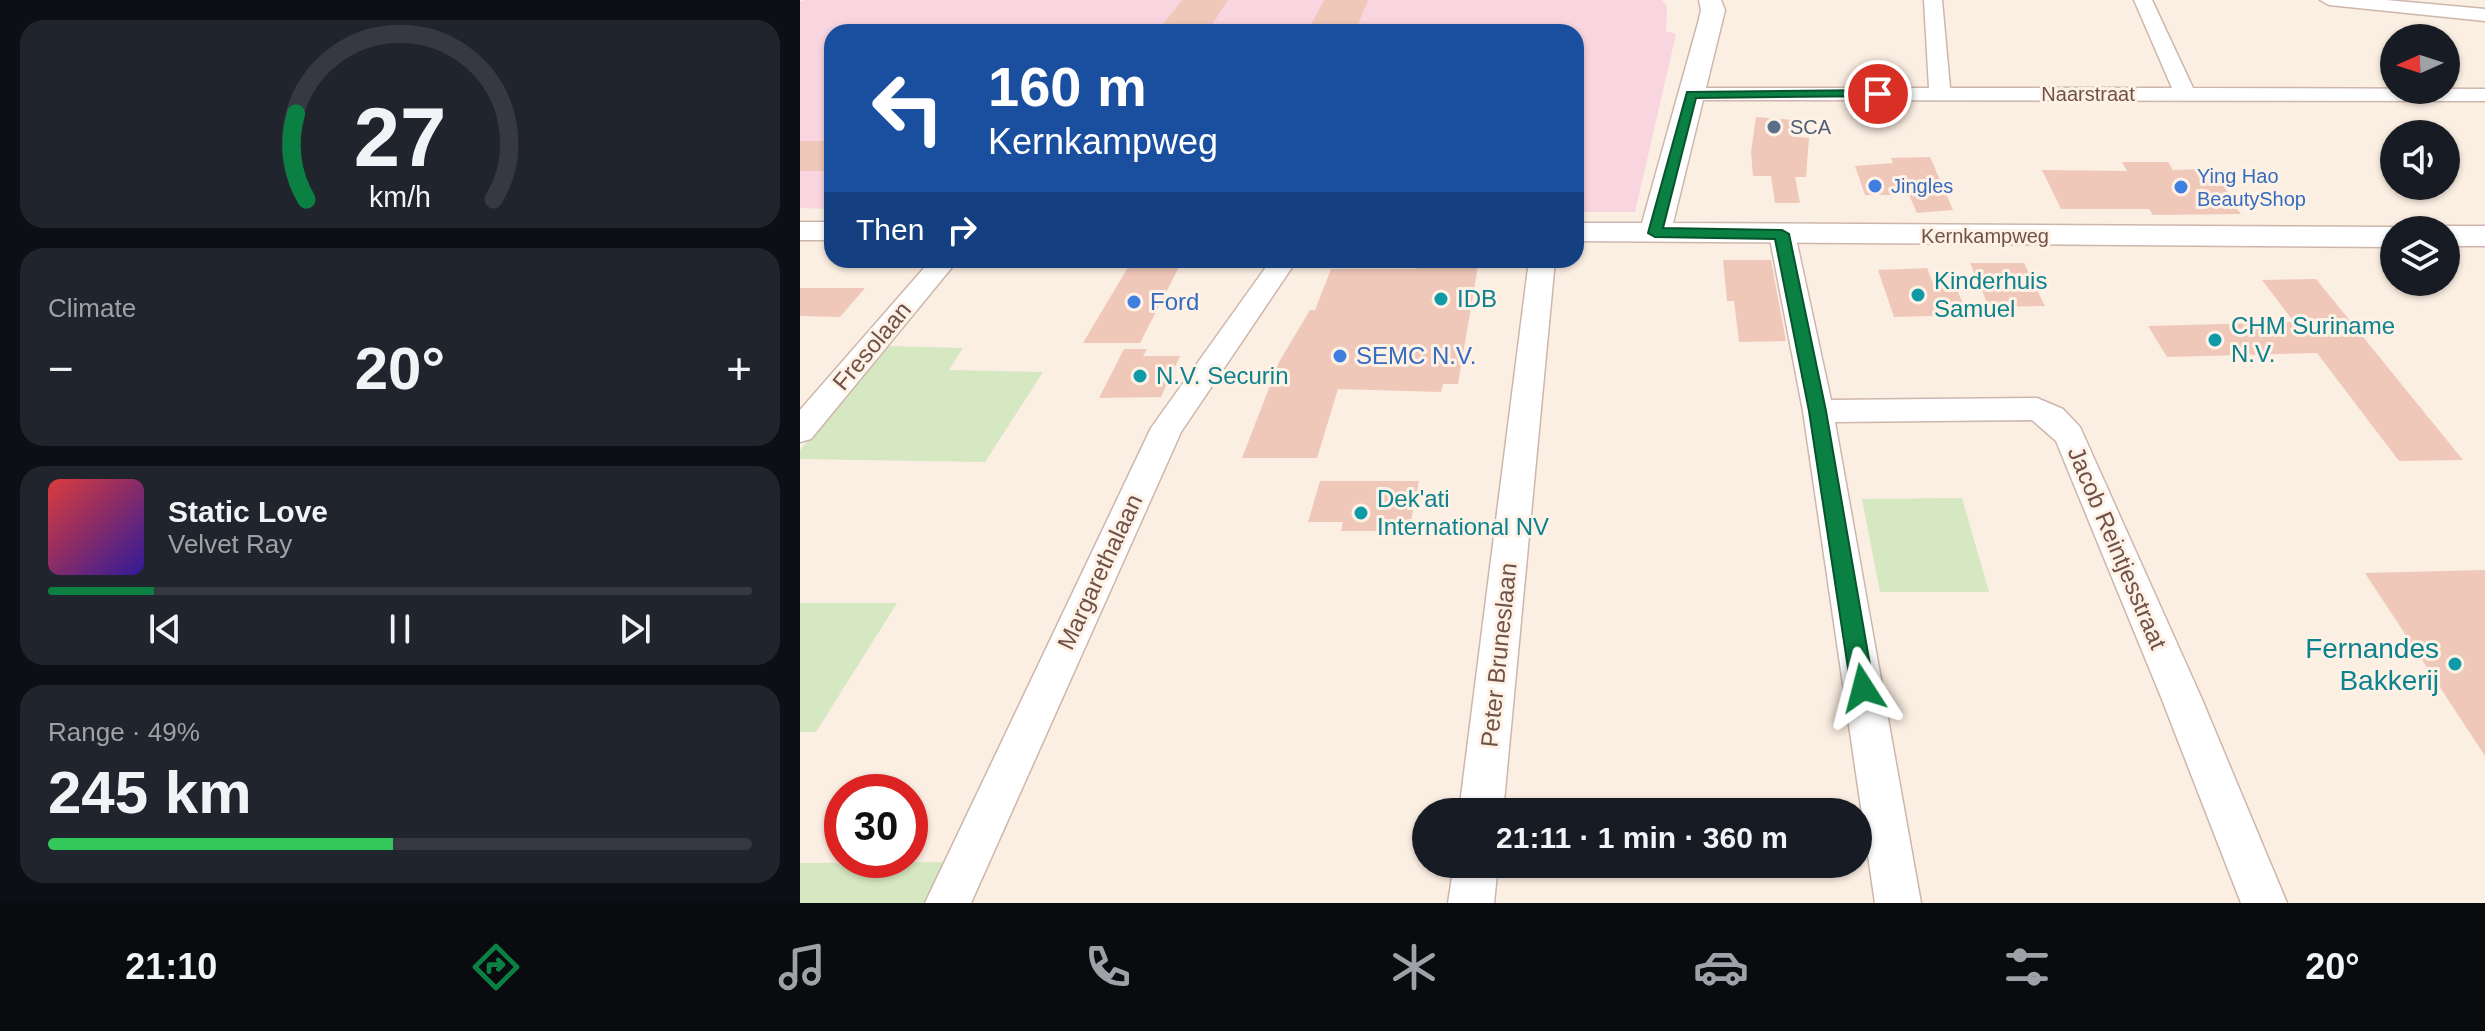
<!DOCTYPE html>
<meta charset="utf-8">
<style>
:root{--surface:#171b24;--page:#20242c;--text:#f1f3f6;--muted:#9ea1a6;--line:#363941;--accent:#0b8043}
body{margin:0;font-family:Helvetica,sans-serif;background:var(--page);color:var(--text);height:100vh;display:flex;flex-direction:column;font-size:30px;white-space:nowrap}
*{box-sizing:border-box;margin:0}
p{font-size:26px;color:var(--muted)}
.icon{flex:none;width:44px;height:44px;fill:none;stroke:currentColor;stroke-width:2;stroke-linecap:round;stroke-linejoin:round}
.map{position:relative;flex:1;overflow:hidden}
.drawer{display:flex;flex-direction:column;gap:20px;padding:20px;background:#0d0f14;width:800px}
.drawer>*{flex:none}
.banner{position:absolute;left:24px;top:24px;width:760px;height:244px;border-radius:24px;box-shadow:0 2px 6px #0004;background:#1a4fa0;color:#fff;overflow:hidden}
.needle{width:52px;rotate:267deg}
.fabs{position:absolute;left:1580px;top:24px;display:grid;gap:16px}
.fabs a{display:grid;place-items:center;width:80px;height:80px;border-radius:50%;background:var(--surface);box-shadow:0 2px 6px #0004;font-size:40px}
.speed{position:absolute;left:24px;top:774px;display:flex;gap:16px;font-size:40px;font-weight:700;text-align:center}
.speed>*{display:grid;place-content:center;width:104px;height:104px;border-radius:50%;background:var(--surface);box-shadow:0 2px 6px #0004;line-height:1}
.speed .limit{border:12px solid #d22;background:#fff;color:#111}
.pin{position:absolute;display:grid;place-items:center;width:68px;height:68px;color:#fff;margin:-34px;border:4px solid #fff;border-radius:50%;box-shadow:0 2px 8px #0007}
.me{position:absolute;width:88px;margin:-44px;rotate:351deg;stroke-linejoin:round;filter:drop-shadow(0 0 6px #0008)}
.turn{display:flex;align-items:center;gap:28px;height:168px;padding:0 32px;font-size:36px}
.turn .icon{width:104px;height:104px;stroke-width:2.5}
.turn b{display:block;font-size:56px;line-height:68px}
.then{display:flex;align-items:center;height:76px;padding:0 32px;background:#0003;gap:16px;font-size:30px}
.big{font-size:60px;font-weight:800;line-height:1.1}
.drawer .card{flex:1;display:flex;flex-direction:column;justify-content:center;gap:12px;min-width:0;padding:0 28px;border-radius:24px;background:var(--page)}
.drawer .dial{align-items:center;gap:0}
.dial svg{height:208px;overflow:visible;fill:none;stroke:var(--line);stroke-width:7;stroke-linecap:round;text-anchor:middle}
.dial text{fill:var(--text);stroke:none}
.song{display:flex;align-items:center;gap:24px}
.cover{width:96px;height:96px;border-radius:12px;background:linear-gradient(135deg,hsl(0 70% 55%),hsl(250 70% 35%))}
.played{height:8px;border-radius:4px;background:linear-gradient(90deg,var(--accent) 15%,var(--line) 15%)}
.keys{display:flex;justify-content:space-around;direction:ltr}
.heat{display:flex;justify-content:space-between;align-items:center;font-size:44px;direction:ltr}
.charge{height:12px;border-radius:6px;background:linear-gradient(90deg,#34c759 49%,var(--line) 0)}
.trip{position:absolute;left:612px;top:798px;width:460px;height:80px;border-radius:40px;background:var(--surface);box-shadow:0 2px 6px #0004;font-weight:800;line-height:80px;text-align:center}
.tab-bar{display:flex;height:128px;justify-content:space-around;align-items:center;background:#090b0e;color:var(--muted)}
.tab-bar .icon{width:56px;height:56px}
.tab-bar .current{color:var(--accent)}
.tab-bar b{font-size:36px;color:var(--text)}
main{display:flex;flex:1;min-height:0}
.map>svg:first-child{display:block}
.medical{fill:#f9d5df}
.green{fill:#d6e8c1}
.building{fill:#f0c8ba}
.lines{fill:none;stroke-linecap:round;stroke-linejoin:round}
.minor-casing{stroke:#ceb6ac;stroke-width:3}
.tertiary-casing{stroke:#ceb6ac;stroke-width:3}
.minor{fill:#fff;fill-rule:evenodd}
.tertiary{fill:#fff;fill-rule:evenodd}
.route{fill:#0b8043;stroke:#07532c;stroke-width:2}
.service-dot{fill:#5c6f8a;stroke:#fef2e7;stroke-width:3}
.shop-dot{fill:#3f7fe0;stroke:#fef2e7;stroke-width:3}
.culture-dot{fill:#0f9aa8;stroke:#fef2e7;stroke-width:3}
.labels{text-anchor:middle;stroke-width:6;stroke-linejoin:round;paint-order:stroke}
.far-street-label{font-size:20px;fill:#715249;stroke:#fef2e7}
.far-service-label{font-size:20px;fill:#4e5e75;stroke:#fef2e7;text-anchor:start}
.far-shop-label{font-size:20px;fill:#366cbe;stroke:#fef2e7;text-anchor:start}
.culture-label{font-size:24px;fill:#0d838f;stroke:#fef2e7;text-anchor:start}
.shop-label{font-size:24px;fill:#366cbe;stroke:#fef2e7;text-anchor:start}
.street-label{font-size:24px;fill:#715249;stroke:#fef2e7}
.near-culture-label{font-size:28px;fill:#0d838f;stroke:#fef2e7;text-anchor:end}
</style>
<main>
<section class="drawer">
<div class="card dial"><svg viewBox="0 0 100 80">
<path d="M14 69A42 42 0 1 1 86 69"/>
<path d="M14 69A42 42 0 0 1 10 36" stroke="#0b8043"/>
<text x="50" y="56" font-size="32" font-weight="700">27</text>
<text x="50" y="72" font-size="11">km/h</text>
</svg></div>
<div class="card"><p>Climate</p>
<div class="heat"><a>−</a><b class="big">20°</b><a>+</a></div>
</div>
<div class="card">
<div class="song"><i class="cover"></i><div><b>Static Love</b><p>Velvet Ray</p></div></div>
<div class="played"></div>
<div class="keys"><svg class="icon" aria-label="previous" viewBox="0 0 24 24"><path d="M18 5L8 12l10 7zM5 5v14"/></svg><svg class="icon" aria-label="pause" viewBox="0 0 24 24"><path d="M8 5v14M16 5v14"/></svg><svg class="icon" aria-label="next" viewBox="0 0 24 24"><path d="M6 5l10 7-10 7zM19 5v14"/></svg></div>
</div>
<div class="card"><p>Range · 49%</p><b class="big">245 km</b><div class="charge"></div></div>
</section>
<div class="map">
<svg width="1685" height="903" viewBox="0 0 1685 903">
<rect width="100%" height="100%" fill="#fbeee2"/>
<polygon class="medical" points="5,0 862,0 867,7 866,31 876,34 835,212 776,212 776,32 32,32 32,209 0,208 0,2"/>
<g class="green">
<polygon points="87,346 163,348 149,370 243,372 185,462 0,459 0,450"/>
<polygon points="1162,498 1189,592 1080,592 1062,499"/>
<polygon points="0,603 97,603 16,732 0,732"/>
<polygon points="146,862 127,903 0,903 0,863"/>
</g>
<g class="building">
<polygon points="382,0 428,0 407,32 357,32"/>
<polygon points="524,0 568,0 555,32 507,32"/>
<polygon points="956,117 994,120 992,136 1009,138 1006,177 995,177 1000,203 975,203 971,176 953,176 951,152"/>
<rect x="0" y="141" width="32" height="30"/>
<polygon points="1130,157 1153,210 1117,213 1109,195 1065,195 1055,166 1093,163 1091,158"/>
<polygon points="1322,162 1368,162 1373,170 1410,169 1437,204 1433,204 1441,214 1353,215 1349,209 1261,209 1242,170 1327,171"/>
<polygon points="923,260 971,260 986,341 939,342 934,301 927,301"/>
<polygon points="382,261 340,343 283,343 331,262"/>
<polygon points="1170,263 1224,263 1245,306 1189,307"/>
<polygon points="617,266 678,266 658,384 643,384 641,392 538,389 517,458 442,458 479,362 510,310 515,310 531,269 616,269"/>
<polygon points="1127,268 1135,288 1156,287 1168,315 1094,317 1078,270"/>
<polygon points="1516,279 1663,460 1599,461 1517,353 1367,357 1348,326 1494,322 1462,280"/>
<polygon points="0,288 65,288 40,317 0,316"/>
<polygon points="324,349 347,349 343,356 380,356 361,397 299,398"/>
<polygon points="520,481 619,481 609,531 541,531 543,522 508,522"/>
<polygon points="1685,570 1685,756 1565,573"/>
</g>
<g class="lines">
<g class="minor-casing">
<g id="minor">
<polygon points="1124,0 1142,0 1150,88 1372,88 1334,0 1352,0 1393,88 1685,89 1685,101 891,100 880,94 891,88 1129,88"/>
<polygon points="1520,0 1586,0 1685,9 1685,21 1529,5"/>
<polygon points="982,226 991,229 995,234 1031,400 1237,398 1263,409 1280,427 1401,697 1487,903 1441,903 1361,697 1256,441 1232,420 1035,422 1121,903 1075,903 1003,411 969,234 973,229"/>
<polygon points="131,260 158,260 11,439 0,442 0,410"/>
<polygon points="471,260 497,260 381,432 171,903 125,903 351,428"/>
<polygon points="729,260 755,260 703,812 659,812"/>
<polygon points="654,864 698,864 694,903 648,903"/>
</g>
</g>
<g class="tertiary-casing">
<g id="tertiary">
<polygon points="899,0 921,0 925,10 873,223 1594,227 1604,230 1594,230 1594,247 776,241 776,223 842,223 898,23 901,10"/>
<rect x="0" y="222" width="32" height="18"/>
<polygon points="1646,226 1685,226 1685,246 1646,246 1646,230 1634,230"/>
</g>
</g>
<use href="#minor" class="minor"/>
<use href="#tertiary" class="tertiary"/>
</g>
<polygon class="route" points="1078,90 1082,91 1082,96 896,98 863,228 982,230 989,234 1026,411 1074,688 1070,695 1063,698 1055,695 1051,688 1009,411 975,239 855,237 848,233 887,92"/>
<circle class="service-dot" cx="974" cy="127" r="8"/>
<g class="shop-dot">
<circle cx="1075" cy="186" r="8"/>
<circle cx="1381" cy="187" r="8"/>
<circle cx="334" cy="302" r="8"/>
<circle cx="540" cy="356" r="8"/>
</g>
<g class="culture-dot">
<circle cx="1118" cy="295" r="8"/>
<circle cx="641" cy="299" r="8"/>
<circle cx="1415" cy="340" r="8"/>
<circle cx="340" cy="376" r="8"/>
<circle cx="561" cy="513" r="8"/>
<circle cx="1655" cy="664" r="8"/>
</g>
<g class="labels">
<g class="far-street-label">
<text x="1288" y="101">Naarstraat</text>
<text x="1185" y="243">Kernkampweg</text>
</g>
<g class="far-service-label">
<text x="990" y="134">SCA</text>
</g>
<g class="far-shop-label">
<text x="1397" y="183">Ying Hao<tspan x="1397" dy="23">BeautyShop</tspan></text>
<text x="1091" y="193">Jingles</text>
</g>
<g class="culture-label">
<text x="1134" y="289">Kinderhuis<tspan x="1134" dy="28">Samuel</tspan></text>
<text x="657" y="307">IDB</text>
<text x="1431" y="334">CHM Suriname<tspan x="1431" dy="28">N.V.</tspan></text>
<text x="356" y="384">N.V. Securin</text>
<text x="577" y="507">Dek'ati<tspan x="577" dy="28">International NV</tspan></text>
</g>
<g class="shop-label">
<text x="350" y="310">Ford</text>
<text x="556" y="364">SEMC N.V.</text>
</g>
<g class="street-label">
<text transform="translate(72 346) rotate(-50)" y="8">Fresolaan</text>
<text transform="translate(1317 548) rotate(67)" y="8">Jacob Reintjesstraat</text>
<text transform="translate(300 572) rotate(-65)" y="8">Margarethalaan</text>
<text transform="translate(699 655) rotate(-84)" y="8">Peter Bruneslaan</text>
</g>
<g class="near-culture-label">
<text x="1639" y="658">Fernandes<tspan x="1639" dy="32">Bakkerij</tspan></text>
</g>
</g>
</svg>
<div class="fabs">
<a><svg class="needle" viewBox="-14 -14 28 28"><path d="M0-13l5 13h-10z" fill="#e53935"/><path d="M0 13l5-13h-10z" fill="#9ea1a6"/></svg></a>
<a><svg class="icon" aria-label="sound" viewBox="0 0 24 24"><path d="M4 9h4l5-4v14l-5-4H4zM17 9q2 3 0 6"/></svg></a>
<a><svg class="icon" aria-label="layers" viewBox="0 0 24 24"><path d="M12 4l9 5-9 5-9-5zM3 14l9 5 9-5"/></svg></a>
</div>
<div class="speed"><div class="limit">30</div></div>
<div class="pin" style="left:1078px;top:94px;background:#d93025"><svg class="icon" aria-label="arrive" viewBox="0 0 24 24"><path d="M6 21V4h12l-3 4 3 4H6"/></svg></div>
<svg class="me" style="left:1063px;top:688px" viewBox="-20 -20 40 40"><path d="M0-17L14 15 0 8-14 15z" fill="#0b8043" stroke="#fff" stroke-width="4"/></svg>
<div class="trip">21:11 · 1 min · 360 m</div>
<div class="banner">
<div class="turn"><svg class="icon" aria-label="left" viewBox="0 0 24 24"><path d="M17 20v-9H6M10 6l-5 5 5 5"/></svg><div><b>160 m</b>Kernkampweg</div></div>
<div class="then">Then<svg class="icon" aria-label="right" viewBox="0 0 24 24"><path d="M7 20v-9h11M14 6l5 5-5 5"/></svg></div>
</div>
</div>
</main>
<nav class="tab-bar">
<b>21:10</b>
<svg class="icon current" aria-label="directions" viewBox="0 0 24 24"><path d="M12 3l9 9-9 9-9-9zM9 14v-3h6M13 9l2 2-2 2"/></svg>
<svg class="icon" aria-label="music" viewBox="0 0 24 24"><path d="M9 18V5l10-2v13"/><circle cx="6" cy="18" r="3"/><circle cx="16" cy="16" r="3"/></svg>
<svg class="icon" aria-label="phone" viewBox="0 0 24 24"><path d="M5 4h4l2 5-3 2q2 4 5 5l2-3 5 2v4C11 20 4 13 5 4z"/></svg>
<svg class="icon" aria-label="climate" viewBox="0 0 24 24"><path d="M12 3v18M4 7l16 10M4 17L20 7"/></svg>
<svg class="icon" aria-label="car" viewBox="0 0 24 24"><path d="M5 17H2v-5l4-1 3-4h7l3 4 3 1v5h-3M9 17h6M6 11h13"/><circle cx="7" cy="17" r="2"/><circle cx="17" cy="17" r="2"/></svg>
<svg class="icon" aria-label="filters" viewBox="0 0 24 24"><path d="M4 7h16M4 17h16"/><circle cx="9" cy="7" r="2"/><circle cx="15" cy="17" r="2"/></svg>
<b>20°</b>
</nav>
